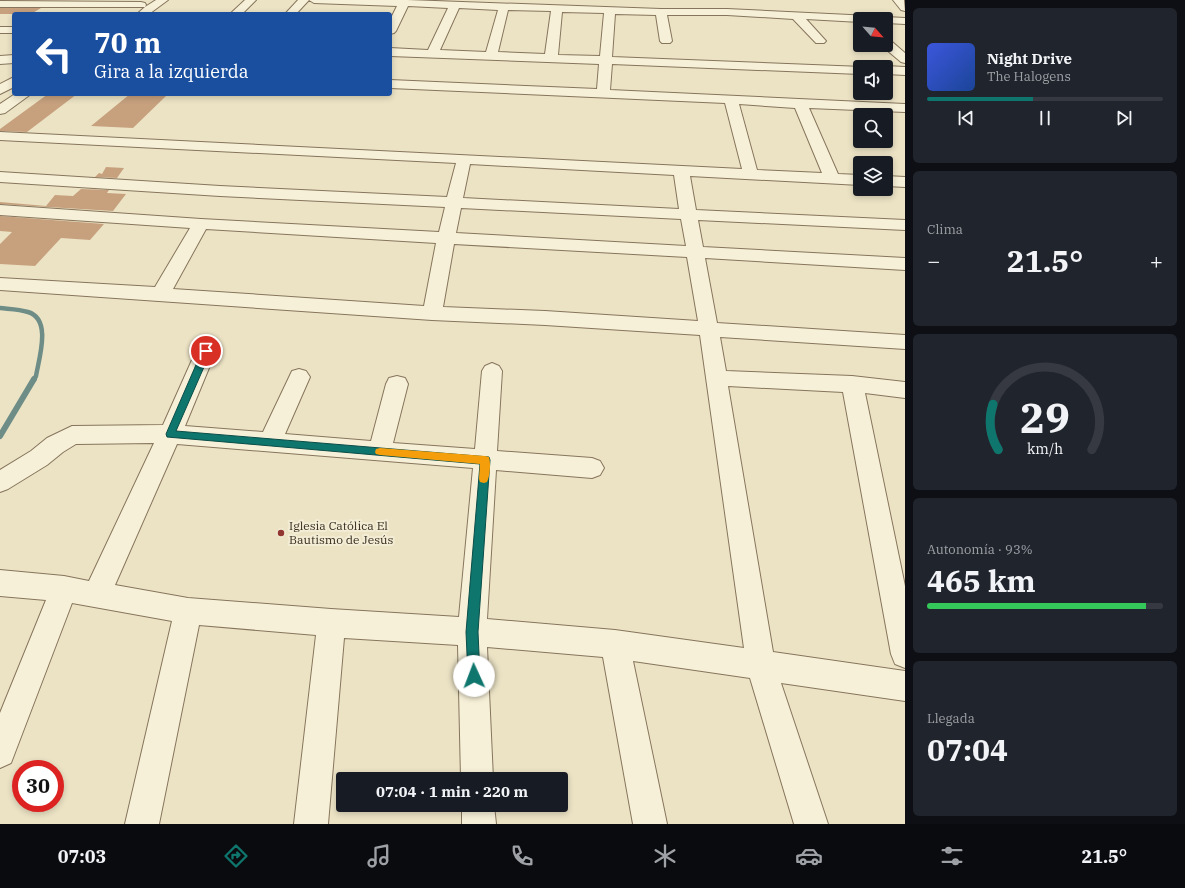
<!DOCTYPE html>
<html lang="es">
<meta charset="utf-8">
<style>
:root{--surface:#171b24;--page:#20242c;--text:#f1f3f6;--muted:#9ea1a6;--line:#363941;--accent:#0f766e}
body{margin:0;font-family:"IBM Plex Serif",serif;background:var(--page);color:var(--text);height:100vh;display:flex;flex-direction:column;font-size:15px;white-space:nowrap}
*{box-sizing:border-box;margin:0}
p{font-size:13px;color:var(--muted)}
.icon{flex:none;width:22px;height:22px;fill:none;stroke:currentColor;stroke-width:2;stroke-linecap:round;stroke-linejoin:round}
.map{position:relative;flex:1;overflow:hidden}
.side{display:flex;flex-direction:column;gap:8px;padding:8px;background:#0d0f14;width:280px}
.side>*{flex:none}
.hud{position:absolute;left:12px;top:12px;width:380px;height:84px;border-radius:4px;box-shadow:0 2px 6px #0003;background:#1a4fa0;color:#fff;overflow:hidden}
.needle{width:26px;rotate:117deg}
.fabs{position:absolute;left:853px;top:12px;display:grid;gap:8px}
.fabs a{display:grid;place-items:center;width:40px;height:40px;border-radius:4px;background:var(--surface);box-shadow:0 2px 6px #0003;font-size:20px}
.speed{position:absolute;left:12px;top:760px;display:flex;gap:8px;font-size:20px;font-weight:700;text-align:center}
.speed>*{display:grid;place-content:center;width:52px;height:52px;border-radius:50%;background:var(--surface);box-shadow:0 2px 6px #0003;line-height:1}
.speed .limit{border:6px solid #d22;background:#fff;color:#111}
.pin{position:absolute;display:grid;place-items:center;width:34px;height:34px;color:#fff;margin:-17px;border:2px solid #fff;border-radius:50%;box-shadow:0 1px 4px #0007}
.me{position:absolute;width:44px;margin:-22px;rotate:358deg;stroke-linejoin:round;filter:drop-shadow(0 0 3px #0008)}
.turn{display:flex;align-items:center;gap:14px;height:84px;padding:0 16px;font-size:18px}
.turn .icon{width:52px;height:52px;stroke-width:2.5}
.turn b{display:block;font-size:28px;line-height:34px}
.big{font-size:30px;font-weight:800;line-height:1.1}
.side .tile{flex:1;display:flex;flex-direction:column;justify-content:center;gap:6px;min-width:0;padding:0 14px;border-radius:6px;background:var(--page)}
.side .dial{align-items:center;gap:0}
.dial svg{height:104px;overflow:visible;fill:none;stroke:var(--line);stroke-width:7;stroke-linecap:round;text-anchor:middle}
.dial text{fill:var(--text);stroke:none}
.song{display:flex;align-items:center;gap:12px}
.cover{width:48px;height:48px;border-radius:6px;background:linear-gradient(135deg,hsl(230 70% 55%),hsl(220 70% 35%))}
.played{height:4px;border-radius:2px;background:linear-gradient(90deg,var(--accent) 45%,var(--line) 45%)}
.keys{display:flex;justify-content:space-around;direction:ltr}
.heat{display:flex;justify-content:space-between;align-items:center;font-size:22px;direction:ltr}
.charge{height:6px;border-radius:3px;background:linear-gradient(90deg,#34c759 93%,var(--line) 0)}
.trip{position:absolute;left:336px;top:772px;width:232px;height:40px;border-radius:4px;background:var(--surface);box-shadow:0 2px 6px #0003;font-weight:800;line-height:40px;text-align:center}
.menu{display:flex;height:64px;justify-content:space-around;align-items:center;background:#090b0e;color:var(--muted)}
.menu .icon{width:28px;height:28px}
.menu .on{color:var(--accent)}
.menu b{font-size:18px;color:var(--text)}
main{display:flex;flex:1;min-height:0}
.map>svg:first-child{display:block}
.lines{fill:none;stroke-linecap:round;stroke-linejoin:round}
.stream-far1{stroke:#6e8d87;stroke-width:4.5}
.stream{stroke:#6e8d87;stroke-width:6}
.building{fill:#c7a17e}
.minor-casing{stroke:#86755c;stroke-width:2}
.minor{fill:#f7f0d8;fill-rule:evenodd}
.route{fill:#0f766e;stroke:#0a4d48}
.slow{fill:#f59e0b}
.poi-dot{fill:#913630;stroke:#f3edd5;stroke-width:1.5}
.labels{text-anchor:middle;stroke-width:4;stroke-linejoin:round;paint-order:stroke}
.poi-label{font-size:12px;fill:#372c1f;stroke:#f3edd5;text-anchor:start}
</style>
<main>
<div class="map">
<svg width="905" height="824" viewBox="0 0 905 824">
<rect width="100%" height="100%" fill="#ece3c5"/>
<g class="lines">
<path class="stream-far1" d="M0,308C9,309 19,309 28,312C52,319 39,358 36,376L34,380"/>
<polyline class="stream" points="0,436 34,379"/>
</g>
<g class="building">
<polygon points="0,8 41,8 31,14 0,14"/>
<polygon points="48,94 77,94 27,132 0,131 0,129"/>
<polygon points="130,94 167,95 133,128 91,126"/>
<polygon points="106,167 124,168 117,178 95,177 99,173 102,174"/>
<polygon points="81,189 109,190 107,193 126,194 113,211 0,204 0,202 46,206 55,195 73,196"/>
<polygon points="0,216 104,224 90,240 61,238 35,266 0,264 0,244 12,232 0,231"/>
</g>
<g class="lines">
<g class="minor-casing">
<g id="minor">
<polygon points="156,0 168,0 149,14 137,14 145,7 0,7 0,1 141,2 145,3 146,5 145,7"/>
<polygon points="245,0 256,0 242,14 230,14"/>
<path d="M298,0H407L661,9H727L871,16L877,19H860V22L806,19L826,41L824,43H816L793,19L727,15H667L672,41L670,43H662L660,41L656,15L615,14L612,57L863,67H860V74L612,64L610,90L905,104V112L809,108L838,174L860,175V185L690,176L696,210L905,220V230L698,220L703,247L905,258V270L705,258L717,323L905,335V349L720,337L726,371L852,376L905,382V398L865,393L905,586V668L895,664L891,654L843,392L728,386L773,652L905,671V701L781,683L828,824H794L750,678L633,661L667,824H633L603,657L487,647L493,779H461L458,645L344,638L328,824H294L316,635L199,625L159,824H125L172,621L72,603L11,763L0,768V713L46,600L0,596V570L64,576L89,581L154,443L76,444L63,452L47,465L8,489L0,492V470L31,451L47,438L72,426L163,425L196,351L199,346L206,344L213,346L216,351L185,426L263,432L292,371L299,369L306,371L310,377L285,434L371,441L386,384L389,378L397,376L405,378L408,384L393,443L475,449L482,371L485,366L492,363L499,366L502,371L497,451L592,458L600,461L604,468L600,475L592,478L496,470L487,619L615,630L744,648L700,335L545,325L432,320L0,290V278L155,287L190,228L0,215V205L201,219L439,232L445,207L220,196L0,182V172L220,186L447,197L456,163L0,140V132L742,169L725,103L390,88V80L597,89L599,64L390,56V48L428,50L448,8L408,6L396,31L394,33L390,34V20L397,6L314,3L309,0L296,14H285ZM459,8L498,10L486,52L440,50ZM508,10L551,11L545,54L498,52ZM562,12L604,13L600,56L558,55ZM739,104L795,108L822,173L757,170ZM470,164L674,175L679,209L463,198ZM461,208L681,219L686,246L456,233ZM206,229L436,243L424,306L173,289ZM454,244L687,257L698,321L545,311L443,307ZM177,444L473,468L459,617L331,609L188,598L115,585Z"/>
<polygon points="893,0 904,0 905,11 901,10"/>
<polygon points="886,17 905,18 905,24 886,23 886,19 881,19"/>
<rect x="0" y="27" width="14" height="6"/>
<polygon points="886,39 890,40 905,53 905,63 901,62 882,46 886,45"/>
<polygon points="14,55 14,63 0,64 0,56"/>
<polygon points="886,66 905,67 905,75 886,74 886,67 883,67"/>
<polygon points="14,77 14,87 0,94 0,84"/>
<polygon points="15,94 31,94 5,113 0,114 0,104"/>
<polygon points="886,176 905,177 905,187 886,186"/>
<polygon points="462,805 494,805 496,824 462,824"/>
</g>
</g>
<use href="#minor" class="minor"/>
</g>
<polygon class="route" points="206,348 211,351 176,431 489,457 490,460 478,632 480,676 478,680 474,682 469,680 468,676 466,632 480,464 167,437 166,434 202,351"/>
<path class="slow" d="M380,448L485,456L489,457C491,464 490,476 487,482L484,483L480,482L479,479L480,464L380,455L376,454L375,452L376,449Z"/>
<circle class="poi-dot" cx="281" cy="533" r="4"/>
<g class="labels">
<g class="poi-label">
<text x="289" y="530">Iglesia Católica El<tspan x="289" dy="14">Bautismo de Jesús</tspan></text>
</g>
</g>
</svg>
<div class="fabs">
<a><svg class="needle" viewBox="-14 -14 28 28"><path d="M0-13l5 13h-10z" fill="#e53935"/><path d="M0 13l5-13h-10z" fill="#9ea1a6"/></svg></a>
<a><svg class="icon" aria-label="sound" viewBox="0 0 24 24"><path d="M4 9h4l5-4v14l-5-4H4zM17 9q2 3 0 6"/></svg></a>
<a><svg class="icon" aria-label="search" viewBox="0 0 24 24"><circle cx="10" cy="10" r="6"/><path d="M15 15l6 6"/></svg></a>
<a><svg class="icon" aria-label="layers" viewBox="0 0 24 24"><path d="M12 4l9 5-9 5-9-5zM3 14l9 5 9-5"/></svg></a>
</div>
<div class="speed"><div class="limit">30</div></div>
<div class="pin" style="left:206px;top:351px;background:#d93025"><svg class="icon" aria-label="arrive" viewBox="0 0 24 24"><path d="M6 21V4h12l-3 4 3 4H6"/></svg></div>
<svg class="me" style="left:474px;top:676px" viewBox="-20 -20 40 40"><circle r="19" fill="#fff"/><path d="M0-13L10 11 0 6-10 11z" fill="#0f766e"/></svg>
<div class="trip">07:04 · 1 min · 220 m</div>
<div class="hud">
<div class="turn"><svg class="icon" aria-label="left" viewBox="0 0 24 24"><path d="M17 20v-9H6M10 6l-5 5 5 5"/></svg><div><b>70 m</b>Gira a la izquierda</div></div>
</div>
</div>
<section class="side">
<div class="tile">
<div class="song"><i class="cover"></i><div><b>Night Drive</b><p>The Halogens</p></div></div>
<div class="played"></div>
<div class="keys"><svg class="icon" aria-label="previous" viewBox="0 0 24 24"><path d="M18 5L8 12l10 7zM5 5v14"/></svg><svg class="icon" aria-label="pause" viewBox="0 0 24 24"><path d="M8 5v14M16 5v14"/></svg><svg class="icon" aria-label="next" viewBox="0 0 24 24"><path d="M6 5l10 7-10 7zM19 5v14"/></svg></div>
</div>
<div class="tile"><p>Clima</p>
<div class="heat"><a>−</a><b class="big">21.5°</b><a>+</a></div>
</div>
<div class="tile dial"><svg viewBox="0 0 100 80">
<path d="M14 69A42 42 0 1 1 86 69"/>
<path d="M14 69A42 42 0 0 1 10 34" stroke="#0f766e"/>
<text x="50" y="56" font-size="32" font-weight="700">29</text>
<text x="50" y="72" font-size="11">km/h</text>
</svg></div>
<div class="tile"><p>Autonomía · 93%</p><b class="big">465 km</b><div class="charge"></div></div>
<div class="tile"><p>Llegada</p><b class="big">07:04</b></div>
</section>
</main>
<nav class="menu">
<b>07:03</b>
<svg class="icon on" aria-label="directions" viewBox="0 0 24 24"><path d="M12 3l9 9-9 9-9-9zM9 14v-3h6M13 9l2 2-2 2"/></svg>
<svg class="icon" aria-label="music" viewBox="0 0 24 24"><path d="M9 18V5l10-2v13"/><circle cx="6" cy="18" r="3"/><circle cx="16" cy="16" r="3"/></svg>
<svg class="icon" aria-label="phone" viewBox="0 0 24 24"><path d="M5 4h4l2 5-3 2q2 4 5 5l2-3 5 2v4C11 20 4 13 5 4z"/></svg>
<svg class="icon" aria-label="climate" viewBox="0 0 24 24"><path d="M12 3v18M4 7l16 10M4 17L20 7"/></svg>
<svg class="icon" aria-label="car" viewBox="0 0 24 24"><path d="M5 17H2v-5l4-1 3-4h7l3 4 3 1v5h-3M9 17h6M6 11h13"/><circle cx="7" cy="17" r="2"/><circle cx="17" cy="17" r="2"/></svg>
<svg class="icon" aria-label="filters" viewBox="0 0 24 24"><path d="M4 7h16M4 17h16"/><circle cx="9" cy="7" r="2"/><circle cx="15" cy="17" r="2"/></svg>
<b>21.5°</b>
</nav>
